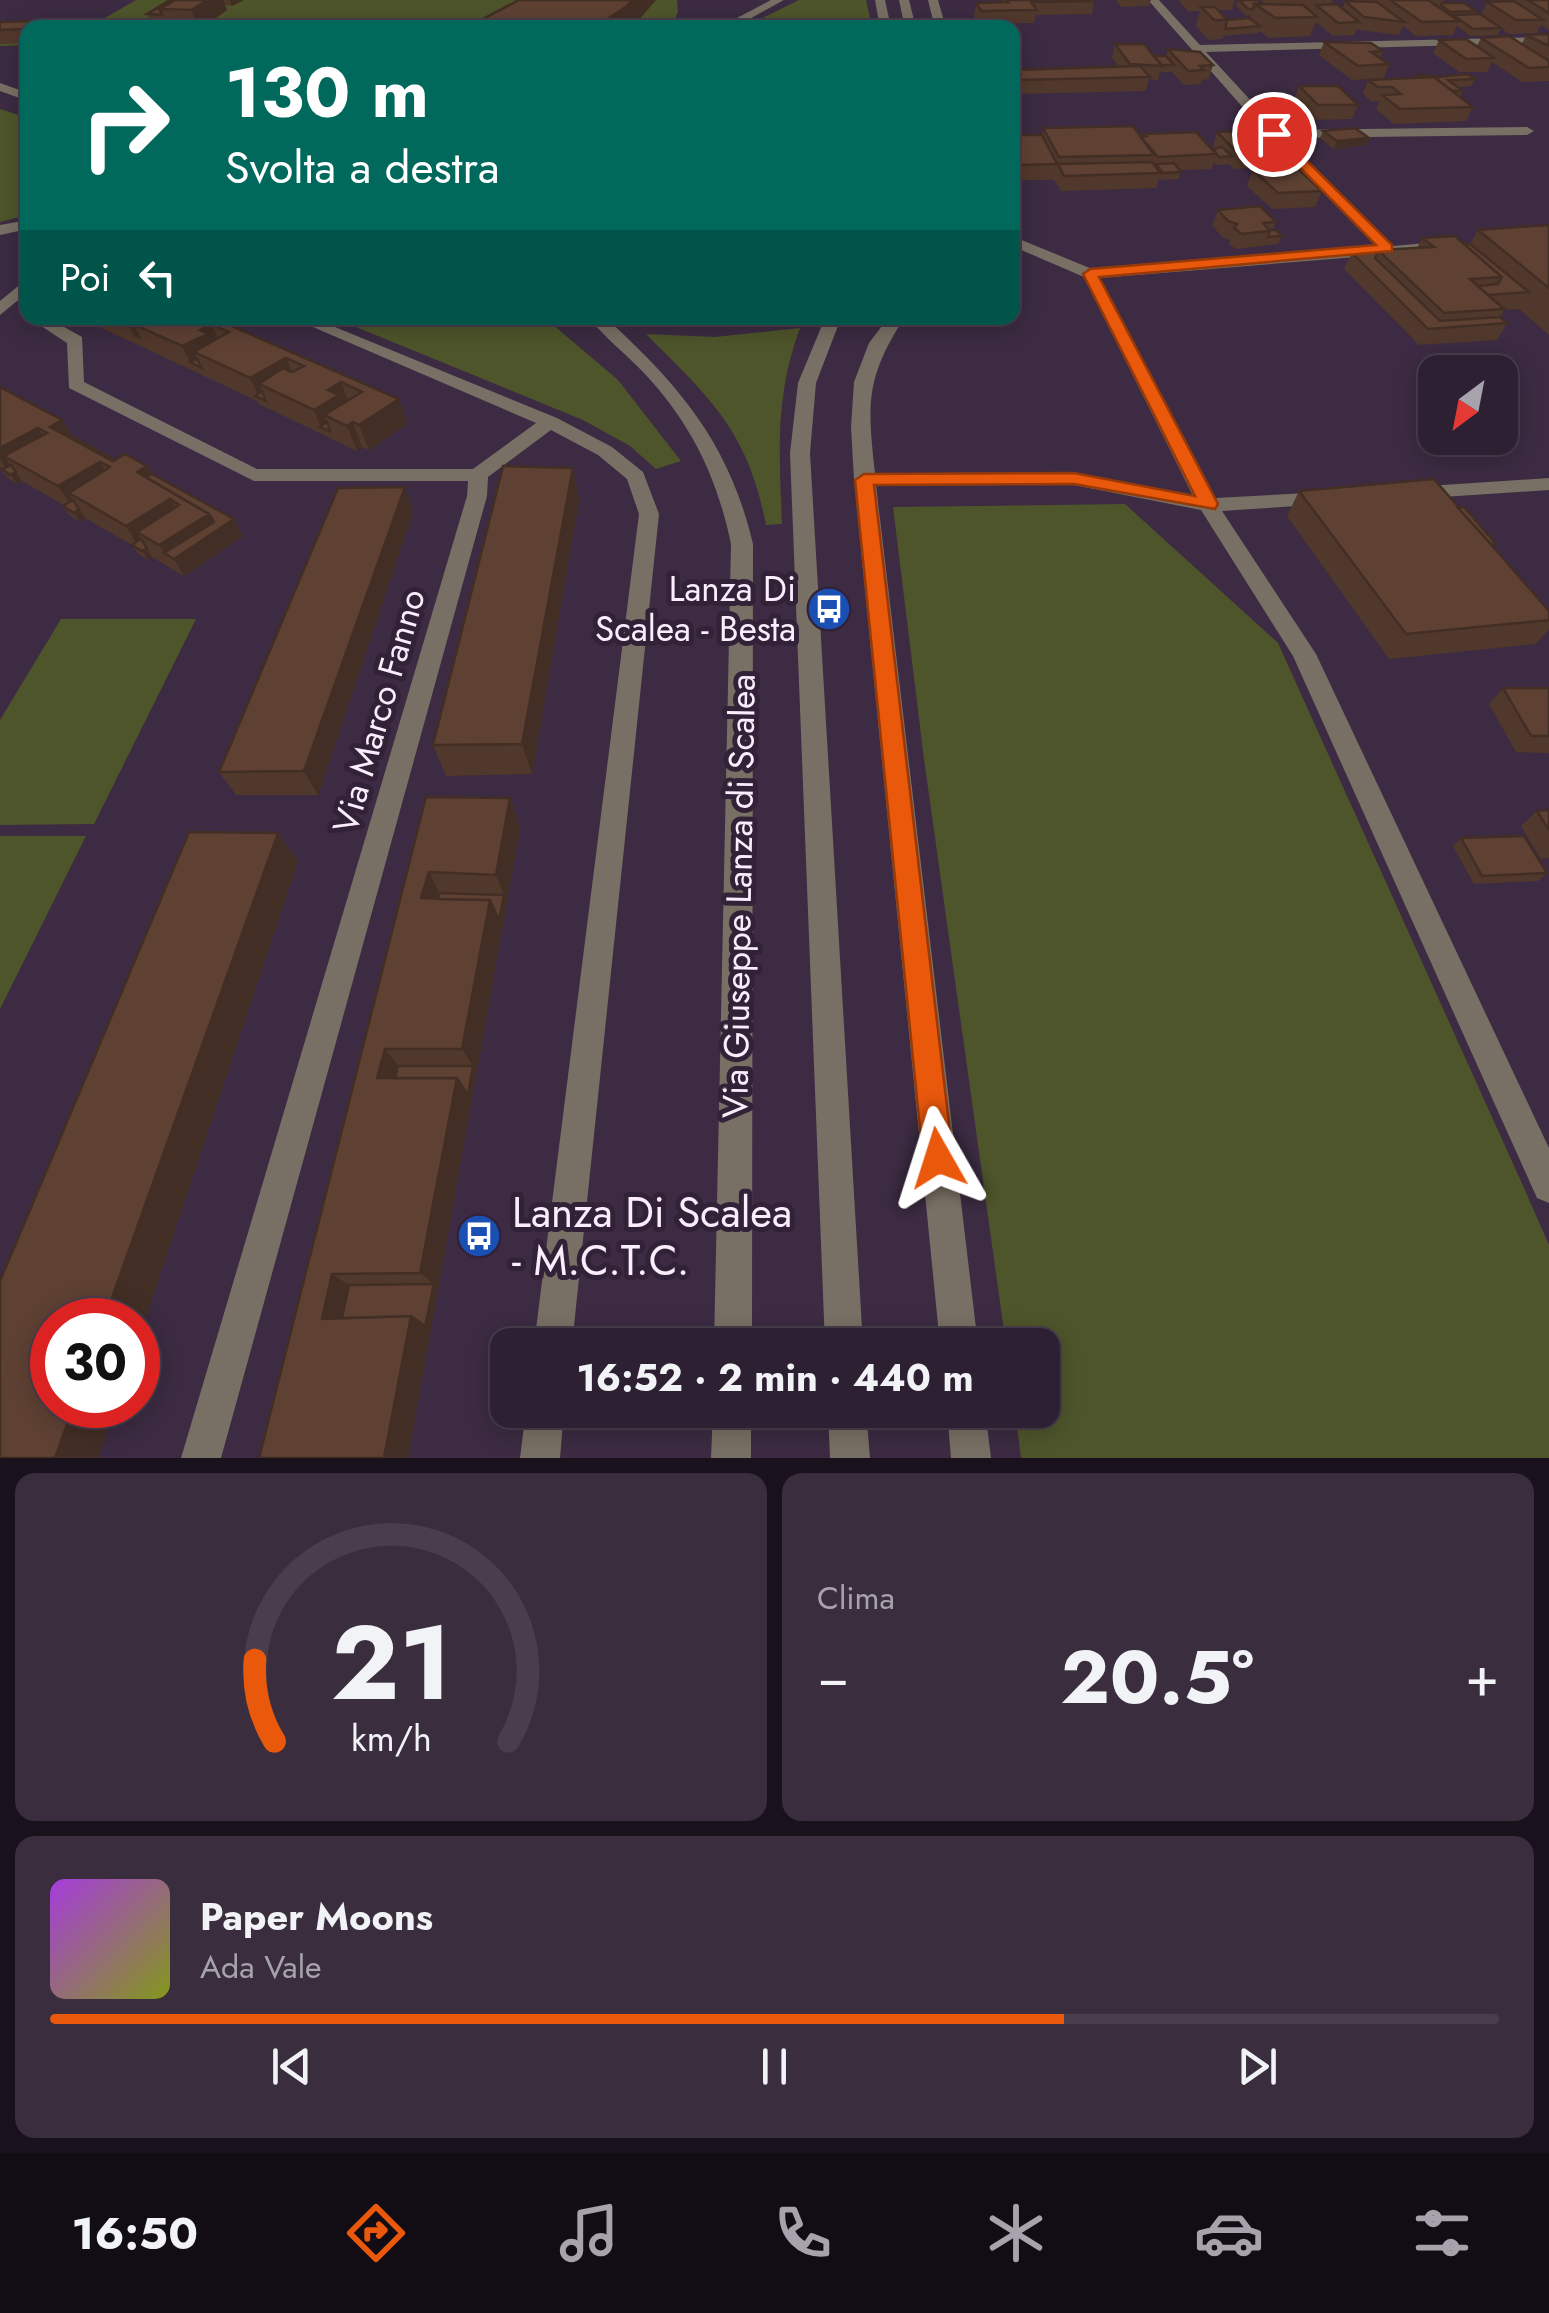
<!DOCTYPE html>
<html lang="it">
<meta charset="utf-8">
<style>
:root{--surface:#2d2032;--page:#392d3e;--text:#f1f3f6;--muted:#a7a3ac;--line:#483e4d;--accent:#ea580c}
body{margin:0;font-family:Jost,sans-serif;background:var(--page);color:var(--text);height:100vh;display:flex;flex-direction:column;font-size:38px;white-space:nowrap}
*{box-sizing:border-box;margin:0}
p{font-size:32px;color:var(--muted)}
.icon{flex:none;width:55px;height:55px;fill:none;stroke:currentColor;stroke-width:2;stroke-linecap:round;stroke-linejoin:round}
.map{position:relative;height:1458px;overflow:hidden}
.drawer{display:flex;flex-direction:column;gap:15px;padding:15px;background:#19121c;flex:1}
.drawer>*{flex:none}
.guide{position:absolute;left:20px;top:20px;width:1000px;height:305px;border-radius:20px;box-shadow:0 5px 25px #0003,0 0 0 2px var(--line);background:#00695c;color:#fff;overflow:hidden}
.needle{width:65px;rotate:212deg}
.buttons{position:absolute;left:1418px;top:355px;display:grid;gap:20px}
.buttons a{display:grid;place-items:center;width:100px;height:100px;border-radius:20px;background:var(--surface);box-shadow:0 5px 25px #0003,0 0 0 2px var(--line);font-size:50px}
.speed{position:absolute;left:30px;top:1298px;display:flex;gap:20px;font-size:50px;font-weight:700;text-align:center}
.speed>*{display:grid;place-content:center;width:130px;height:130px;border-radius:50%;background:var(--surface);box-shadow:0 5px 25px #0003,0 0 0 2px var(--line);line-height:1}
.speed .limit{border:15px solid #d22;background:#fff;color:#111}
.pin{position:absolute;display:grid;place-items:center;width:85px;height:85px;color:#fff;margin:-42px;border:5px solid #fff;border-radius:50%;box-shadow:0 2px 10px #0007}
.me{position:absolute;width:110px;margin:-55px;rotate:354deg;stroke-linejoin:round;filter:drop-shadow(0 0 8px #0008)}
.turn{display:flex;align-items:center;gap:35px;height:210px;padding:0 40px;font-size:45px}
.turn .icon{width:130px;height:130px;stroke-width:2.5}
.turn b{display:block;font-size:70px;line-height:85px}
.then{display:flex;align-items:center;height:95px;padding:0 40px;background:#0003;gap:20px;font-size:38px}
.big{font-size:75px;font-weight:700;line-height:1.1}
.drawer .widget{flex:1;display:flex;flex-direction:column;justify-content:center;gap:15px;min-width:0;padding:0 35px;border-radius:20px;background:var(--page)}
.drawer .dial{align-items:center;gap:0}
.dial svg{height:260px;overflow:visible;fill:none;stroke:var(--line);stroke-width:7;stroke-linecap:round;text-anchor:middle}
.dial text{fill:var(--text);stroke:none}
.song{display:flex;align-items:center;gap:30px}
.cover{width:120px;height:120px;border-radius:15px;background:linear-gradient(135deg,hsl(280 70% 55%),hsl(70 70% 35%))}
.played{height:10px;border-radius:5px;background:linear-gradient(90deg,var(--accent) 70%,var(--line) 70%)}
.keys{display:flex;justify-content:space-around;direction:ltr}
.heat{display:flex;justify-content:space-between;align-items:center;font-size:55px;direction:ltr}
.drawer .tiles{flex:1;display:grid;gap:15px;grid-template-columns:1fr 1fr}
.widget:last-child{grid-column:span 2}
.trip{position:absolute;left:490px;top:1328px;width:570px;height:100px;border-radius:20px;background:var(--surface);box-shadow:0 5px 25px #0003,0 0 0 2px var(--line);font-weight:700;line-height:100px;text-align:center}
.tab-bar{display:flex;height:160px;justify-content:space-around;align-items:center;background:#120d14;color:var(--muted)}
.tab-bar .icon{width:70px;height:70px}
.tab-bar .active{color:var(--accent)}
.tab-bar b{font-size:45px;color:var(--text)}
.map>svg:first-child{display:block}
.green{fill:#4e552b}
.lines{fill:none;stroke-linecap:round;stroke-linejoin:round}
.minor{fill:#787064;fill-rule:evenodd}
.tertiary{fill:#787064;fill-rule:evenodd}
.wall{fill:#51382c}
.shaded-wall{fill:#422e24}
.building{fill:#5e4133;stroke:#422e24;stroke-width:2.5}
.route{fill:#ea580c;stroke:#983908;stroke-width:2.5}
.labels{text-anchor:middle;stroke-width:10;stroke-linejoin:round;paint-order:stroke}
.poi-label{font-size:35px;fill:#faeefd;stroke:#322137;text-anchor:end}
.street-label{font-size:35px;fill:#faeefd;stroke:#322137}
.near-poi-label{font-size:42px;fill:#faeefd;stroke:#322137;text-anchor:start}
</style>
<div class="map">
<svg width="1549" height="1458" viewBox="0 0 1549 1458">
<rect width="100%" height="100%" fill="#3c2b42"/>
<g class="green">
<polygon points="136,0 677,0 678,12 671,28 28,28 27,45 0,46 0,27 98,22"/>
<polygon points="799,0 866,0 872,27 744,27"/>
<polygon points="0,109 28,118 27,215 0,222"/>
<polygon points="334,318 545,318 618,380 681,461 656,469 630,446 583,420"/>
<path d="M800,328C775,396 779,452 782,524L766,525C748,431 711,399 646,334L715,337Z"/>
<polygon points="1125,504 1278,643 1524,1188 1549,1245 1549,1458 1021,1458 1015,1410 1042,1410 1042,1345 1006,1345 924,759 893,507"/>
<polygon points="61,619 196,619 94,824 0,825 0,720"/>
<polygon points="0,836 86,836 0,1009"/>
</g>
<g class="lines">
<g class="minor">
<polygon points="771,0 784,0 733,28 718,28"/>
<polygon points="928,0 938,0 946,28 935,28"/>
<path d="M1148,0H1159L1200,45L1549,37V43L1206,52L1278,130L1527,127L1534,131L1527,135L1285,138L1393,246L1449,241L1457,246L1454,249L1100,278L1215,498L1327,492L1337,498L1327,504L1222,511L1316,654L1549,1148V1203L1537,1198L1293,656L1201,510L1074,485H876L978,1345H940L854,479L851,427L854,382L869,343L888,318H904C866,378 867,402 875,473H1074L1193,496L1084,277L1012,246V236L1092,269L1377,247L1269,137Z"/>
<polygon points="0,83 28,93 28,101 0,91"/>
<polygon points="28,220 28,229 0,235 0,225"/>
<polygon points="28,278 28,292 0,315 0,301"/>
<polygon points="29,318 48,318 82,337 84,382 257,469 473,469 536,423 292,318 313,318 557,418 612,447 643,472 659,514 572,1345 534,1345 639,514 627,479 598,455 551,430 488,477 487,496 221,1458 181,1458 467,496 468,481 254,481 69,388 67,343"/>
<polygon points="1549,478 1549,490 1412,499 1402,493 1412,487"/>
<polygon points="526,1410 564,1410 560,1458 520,1458"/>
<polygon points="947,1410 985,1410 991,1458 951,1458"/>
</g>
<g class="tertiary">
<polygon points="875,0 885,0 891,28 880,28"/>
<polygon points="899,0 909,0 916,28 905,28"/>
<path d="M589,318H606C681,387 729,443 753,544L752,1345H714L731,544C717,477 691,423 644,373C626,354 605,338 589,318Z"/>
<polygon points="825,318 841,318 816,383 810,453 863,1345 825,1345 790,453 798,383"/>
<polygon points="713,1410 751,1410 751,1458 711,1458"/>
<polygon points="828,1410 866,1410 870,1458 830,1458"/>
</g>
</g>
<g class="wall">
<polygon points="170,0 244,0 232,6 225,5 227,10 202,28 152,27 147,14"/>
<polygon points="1002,0 1094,0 1094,1 1092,14 1036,15 1034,23 979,24 974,16 976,3 1002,3"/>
<polygon points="1116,0 1151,0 1149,6 1121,7"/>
<polygon points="1178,0 1235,0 1232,10 1218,10 1227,20 1250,19 1251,15 1246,16 1236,6 1238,0 1266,5 1261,0 1333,0 1332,4 1342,9 1345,2 1343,0 1444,0 1442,3 1476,11 1475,14 1501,28 1498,35 1470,36 1457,26 1453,35 1416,36 1403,26 1399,35 1359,30 1357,29 1354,35 1333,36 1316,22 1310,36 1269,38 1259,31 1258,33 1223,36 1222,39 1208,40 1196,26 1200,11 1188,11"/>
<polygon points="1490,0 1549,0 1549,30 1541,25 1537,33 1509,34 1481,15 1487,2 1493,2"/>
<polygon points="61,20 65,28 28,28 28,43 0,44 0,22"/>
<polygon points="1549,34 1549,81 1522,82 1492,62 1487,72 1459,72 1433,53 1439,40 1477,46 1481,38 1522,44 1526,35"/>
<polygon points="1324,42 1383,51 1380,58 1389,64 1384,78 1352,80 1319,55"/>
<polygon points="1115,44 1154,56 1166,56 1168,49 1213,65 1209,79 1202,80 1200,84 1184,85 1172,72 1160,72 1158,80 1149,79 1146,91 1012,94 1012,70 1119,67 1112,58"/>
<polygon points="1417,75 1475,79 1471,86 1457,87 1463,91 1460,97 1473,107 1466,121 1394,124 1376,109 1380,101 1372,102 1363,94 1368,80 1415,78"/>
<polygon points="1299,86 1358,105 1352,119 1312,120 1294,100"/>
<polygon points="1043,128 1141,137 1143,137 1143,134 1213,150 1215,149 1213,147 1217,132 1248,139 1251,131 1293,150 1287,165 1234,169 1229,164 1216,165 1214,162 1212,169 1180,170 1179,179 1161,180 1159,178 1156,188 1061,191 1054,180 1017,180 1012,164 1012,135 1042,135"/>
<polygon points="1323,131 1369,138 1366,145 1334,149 1320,138"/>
<polygon points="1253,170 1322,191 1315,207 1272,209 1247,186"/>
<polygon points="1218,210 1276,222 1273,230 1282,236 1278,244 1236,249 1229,244 1230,240 1222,237 1212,225"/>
<polygon points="1549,225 1549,335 1519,309 1504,310 1500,317 1507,323 1497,340 1419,345 1344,269 1352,253 1417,248 1422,238 1470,244 1478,230"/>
<polygon points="81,318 213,318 399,399 407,424 369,450 362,447 357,451 259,404 257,401"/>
<polygon points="0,387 73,437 115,460 152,474 234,519 243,536 184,576 152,557 148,560 137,553 132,545 85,518 79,521 69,515 63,506 64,505 22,481 17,484 8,478 0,469"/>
<polygon points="573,468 579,500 532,774 446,776 433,745"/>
<polygon points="1299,491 1459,508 1496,544 1493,547 1549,611 1549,629 1536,644 1389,659 1287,516"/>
<polygon points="413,512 318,795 236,795 219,772"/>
<polygon points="1503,688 1549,688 1549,753 1516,752 1489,704"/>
<polygon points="426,797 510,798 520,828 431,1329 259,1458"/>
<polygon points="1549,810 1549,858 1541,859 1521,826 1537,811"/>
<polygon points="1461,838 1547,873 1538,881 1474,884 1453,846"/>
</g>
<g class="shaded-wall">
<polygon points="188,0 223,0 227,10 202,28 198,28"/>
<polygon points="230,0 244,0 232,6"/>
<polygon points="632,0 656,0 632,28 594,28"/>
<polygon points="61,20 65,28 54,28"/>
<polygon points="1369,138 1366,145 1334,149 1337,141"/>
<polygon points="131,318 169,318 133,324 142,340 134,336 125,320"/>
<polygon points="211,324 223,349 194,352 202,367 190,362 182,346 200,330"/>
<polygon points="286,358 296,382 259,384 266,400 259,397 250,378"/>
<polygon points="341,382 350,407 324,415 330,431 320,427 324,435 314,410 328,390"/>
<polygon points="399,399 407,424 369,450 359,425"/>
<polygon points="62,420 78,445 50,427"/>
<polygon points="353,422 362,447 357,451 347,426"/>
<polygon points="38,428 54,452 4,456 22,481 17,484 0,459 0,448"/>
<polygon points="100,462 115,486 69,493 79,509 75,511 58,486"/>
<polygon points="147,466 162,491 137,472"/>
<polygon points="573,468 579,500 532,774 522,744"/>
<polygon points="405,487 413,512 318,795 304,771"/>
<polygon points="170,499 184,524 137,532 146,548 141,551 126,526"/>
<polygon points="79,509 85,518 79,521 74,513"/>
<polygon points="209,514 234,519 243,536 184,576 174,559 164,553 159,545"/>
<polygon points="147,548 152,557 148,560 142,551"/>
<polygon points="510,798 520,828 408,1458 384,1458 411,1316 434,1284 420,1273 457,1078 473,1066 462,1049 490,900 504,895 496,875"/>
<polygon points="278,833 298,861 138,1341 138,1320 104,1320"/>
<polygon points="429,872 443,900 421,898"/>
<polygon points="385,1049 403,1072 397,1095 377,1078"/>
<polygon points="332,1274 355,1289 347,1328 322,1319"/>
<polygon points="74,1405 116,1405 98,1458 55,1458"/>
</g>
<g class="building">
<polygon points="170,0 175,0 160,9 162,15 147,14"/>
<polygon points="175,0 207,0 192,10 160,9"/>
<polygon points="519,0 632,0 627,6 594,28 466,28"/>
<polygon points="1006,0 1094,0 1094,1 1031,2 1037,10 981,11 976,3 1008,2"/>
<polygon points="1239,0 1258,0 1261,5 1255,4 1253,9 1248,9"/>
<polygon points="1390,0 1428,0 1459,21 1422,22"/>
<polygon points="1528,0 1549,0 1549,13"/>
<polygon points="1345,1 1377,2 1404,22 1364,17"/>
<polygon points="1514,1 1543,20 1516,20 1487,2"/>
<polygon points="1442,3 1464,3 1476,11 1450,12 1441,5"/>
<polygon points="1255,4 1303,5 1317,17 1275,18"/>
<polygon points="1337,4 1359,22 1338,23 1316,5"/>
<polygon points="1201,7 1215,7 1227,20 1214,20"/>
<polygon points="1480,14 1501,28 1473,29 1453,15"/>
<polygon points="1249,18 1260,26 1225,29 1227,20"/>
<polygon points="61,20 54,28 28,28 28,29 0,30 0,22"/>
<polygon points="1549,34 1549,46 1526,35"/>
<polygon points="1509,36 1549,61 1549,67 1529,68 1481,38"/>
<polygon points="1466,39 1494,58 1466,59 1439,40"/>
<polygon points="1324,42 1371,43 1383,51 1371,52 1389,64 1358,66"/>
<polygon points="1115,44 1144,44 1162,66 1130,64"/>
<polygon points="1168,49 1200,52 1213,65 1200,66 1204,70 1188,71"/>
<polygon points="1154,56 1166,56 1174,65 1162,65"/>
<polygon points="1140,66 1150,77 1012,80 1012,70"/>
<polygon points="1467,74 1475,79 1448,80 1463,91 1452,91 1434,77 1421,78 1417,75 1439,77"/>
<polygon points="1434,77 1473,107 1400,109 1382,95 1401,94 1392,87 1378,87 1368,80"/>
<polygon points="1299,86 1338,86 1358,105 1318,105"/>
<polygon points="1133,126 1154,155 1059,157 1043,128"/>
<polygon points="1355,128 1369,138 1337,141 1323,131"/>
<polygon points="1237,131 1245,140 1238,140 1244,146 1265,145 1251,131 1273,132 1293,150 1239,154 1217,132"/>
<polygon points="1196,132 1216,154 1158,157 1141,137 1146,136 1143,134"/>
<polygon points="1012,135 1042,135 1057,164 1152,162 1160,173 1064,176 1058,164 1020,165"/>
<polygon points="1244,138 1247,138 1255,146 1244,146 1245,140"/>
<polygon points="1222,147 1232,156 1219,157 1213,149"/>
<polygon points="1174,163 1181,172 1163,173 1156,164"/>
<polygon points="1297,168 1322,191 1278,193 1253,170"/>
<polygon points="1260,206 1276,222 1263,223 1270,231 1242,234 1234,228 1237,224 1228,221 1218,210"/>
<polygon points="1549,225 1549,288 1478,230"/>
<polygon points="1270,230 1276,230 1282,236 1268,237"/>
<polygon points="1455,236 1502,277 1470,279 1504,309 1444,313 1378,250 1434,247 1422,238"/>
<polygon points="1464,244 1470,244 1529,292 1488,295 1478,286 1498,284 1502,277"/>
<polygon points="1378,252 1375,258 1440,321 1500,317 1507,323 1428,329 1352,253"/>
<polygon points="147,318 213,318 399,399 359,425 353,422 347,426 324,415 362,392 341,382 328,390 339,395 314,410 259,384 283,368 292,372 304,366 286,358 250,378 194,352 229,332 211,324 200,330 208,334 182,346 133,324"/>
<polygon points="197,359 202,368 190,362"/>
<polygon points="0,387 62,420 50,427 113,461 125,454 147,466 137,472 209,514 159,545 137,532 179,505 170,499 126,526 69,493 110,467 100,462 58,486 4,456 47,433 38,428 0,448"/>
<polygon points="262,391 266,401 255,396"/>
<polygon points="327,422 330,431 320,427"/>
<polygon points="73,437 115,460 113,461 71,438"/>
<polygon points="11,465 16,472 10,475 2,469"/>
<polygon points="503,466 573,468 522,744 433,745"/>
<polygon points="152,474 234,519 174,559 164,553 214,522 209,514 146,477"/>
<polygon points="1434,479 1549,611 1549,620 1406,634 1299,491"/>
<polygon points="405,487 304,771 219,772 338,488"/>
<polygon points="73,500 79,509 74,513 63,506"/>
<polygon points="1464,507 1496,544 1491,544 1458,508"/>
<polygon points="141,539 147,548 142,551 132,545"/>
<polygon points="1503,688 1549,688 1549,736 1531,736"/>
<polygon points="426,797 510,798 496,875 429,872 421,898 490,900 462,1049 385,1049 377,1078 457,1078 420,1273 332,1274 322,1319 411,1316 384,1458 259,1458"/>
<polygon points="1549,810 1549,830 1537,811"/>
<polygon points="189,832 278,833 104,1320 52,1320 52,1405 74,1405 55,1458 0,1458 0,1281"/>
<polygon points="1524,836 1547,873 1482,876 1461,838"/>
<polygon points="439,893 504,895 499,920 490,900 438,899"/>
<polygon points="398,1066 473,1066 468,1095 457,1078 395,1078"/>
<polygon points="434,1284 425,1326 411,1316 342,1318 349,1285"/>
</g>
<polygon class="route" points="1270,132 1278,132 1392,245 1392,251 1099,277 1218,504 1215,509 1074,484 874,485 953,1158 949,1169 938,1173 927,1169 923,1158 855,480 864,474 1074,473 1195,496 1083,274 1090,269 1376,245 1270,137"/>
<defs>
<g id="bus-disc" transform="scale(2.25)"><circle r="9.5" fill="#1a4fb4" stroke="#322137"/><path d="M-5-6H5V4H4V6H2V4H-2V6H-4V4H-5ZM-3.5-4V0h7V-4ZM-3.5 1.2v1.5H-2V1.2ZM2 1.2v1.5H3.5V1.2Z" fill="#fff"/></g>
</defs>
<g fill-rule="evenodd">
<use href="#bus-disc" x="829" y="609"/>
<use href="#bus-disc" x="479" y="1236"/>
</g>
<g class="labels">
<g class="poi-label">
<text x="796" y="601">Lanza Di<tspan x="796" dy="40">Scalea - Besta</tspan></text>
</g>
<g class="street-label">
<text transform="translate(379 711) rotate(-74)" y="12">Via Marco Fanno</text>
<text transform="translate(739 896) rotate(-89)" y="12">Via Giuseppe Lanza di Scalea</text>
</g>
<g class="near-poi-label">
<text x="512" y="1227">Lanza Di Scalea<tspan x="512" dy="48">- M.C.T.C.</tspan></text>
</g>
</g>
</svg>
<div class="buttons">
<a><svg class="needle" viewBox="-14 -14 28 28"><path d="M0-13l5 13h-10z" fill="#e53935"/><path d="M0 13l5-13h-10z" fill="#a7a3ac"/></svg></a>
</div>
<div class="speed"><div class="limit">30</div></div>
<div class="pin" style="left:1274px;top:134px;background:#d93025"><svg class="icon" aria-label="arrive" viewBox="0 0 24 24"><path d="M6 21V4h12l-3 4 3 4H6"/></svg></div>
<svg class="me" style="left:938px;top:1158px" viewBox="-20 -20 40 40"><path d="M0-17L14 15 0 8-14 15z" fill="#ea580c" stroke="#fff" stroke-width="4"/></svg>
<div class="trip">16:52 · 2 min · 440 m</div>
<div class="guide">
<div class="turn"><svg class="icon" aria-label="right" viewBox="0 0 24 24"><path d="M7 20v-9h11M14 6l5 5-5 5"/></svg><div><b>130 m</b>Svolta a destra</div></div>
<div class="then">Poi<svg class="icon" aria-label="left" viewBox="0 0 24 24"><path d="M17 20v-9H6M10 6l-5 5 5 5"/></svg></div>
</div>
</div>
<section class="drawer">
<div class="tiles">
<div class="widget dial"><svg viewBox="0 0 100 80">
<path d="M14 69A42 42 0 1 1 86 69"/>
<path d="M14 69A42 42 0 0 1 8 44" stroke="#ea580c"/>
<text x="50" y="56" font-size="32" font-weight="700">21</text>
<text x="50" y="72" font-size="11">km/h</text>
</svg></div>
<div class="widget"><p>Clima</p>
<div class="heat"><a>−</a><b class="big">20.5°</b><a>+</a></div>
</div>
<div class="widget">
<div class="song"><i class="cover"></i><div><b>Paper Moons</b><p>Ada Vale</p></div></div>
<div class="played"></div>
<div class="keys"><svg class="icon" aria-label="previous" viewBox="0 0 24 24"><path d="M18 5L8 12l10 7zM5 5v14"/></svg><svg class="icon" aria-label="pause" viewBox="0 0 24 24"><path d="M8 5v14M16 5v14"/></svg><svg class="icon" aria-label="next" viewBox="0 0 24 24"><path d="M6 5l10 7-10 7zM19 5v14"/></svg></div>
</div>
</div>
</section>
<nav class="tab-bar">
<b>16:50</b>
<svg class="icon active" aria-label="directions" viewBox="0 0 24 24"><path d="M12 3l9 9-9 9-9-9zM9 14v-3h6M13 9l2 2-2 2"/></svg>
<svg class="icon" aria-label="music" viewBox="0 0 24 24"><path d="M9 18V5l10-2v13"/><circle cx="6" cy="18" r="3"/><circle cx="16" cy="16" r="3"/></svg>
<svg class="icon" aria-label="phone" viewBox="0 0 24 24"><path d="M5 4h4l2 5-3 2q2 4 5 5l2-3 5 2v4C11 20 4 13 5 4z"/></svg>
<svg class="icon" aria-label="climate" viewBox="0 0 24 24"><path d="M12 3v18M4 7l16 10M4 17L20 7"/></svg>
<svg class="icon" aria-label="car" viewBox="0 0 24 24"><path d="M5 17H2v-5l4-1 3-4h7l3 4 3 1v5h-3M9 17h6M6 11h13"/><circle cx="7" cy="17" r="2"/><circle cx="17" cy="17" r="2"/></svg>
<svg class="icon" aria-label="filters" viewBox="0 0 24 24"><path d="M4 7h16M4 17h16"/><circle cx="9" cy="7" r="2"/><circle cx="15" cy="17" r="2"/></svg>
</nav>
